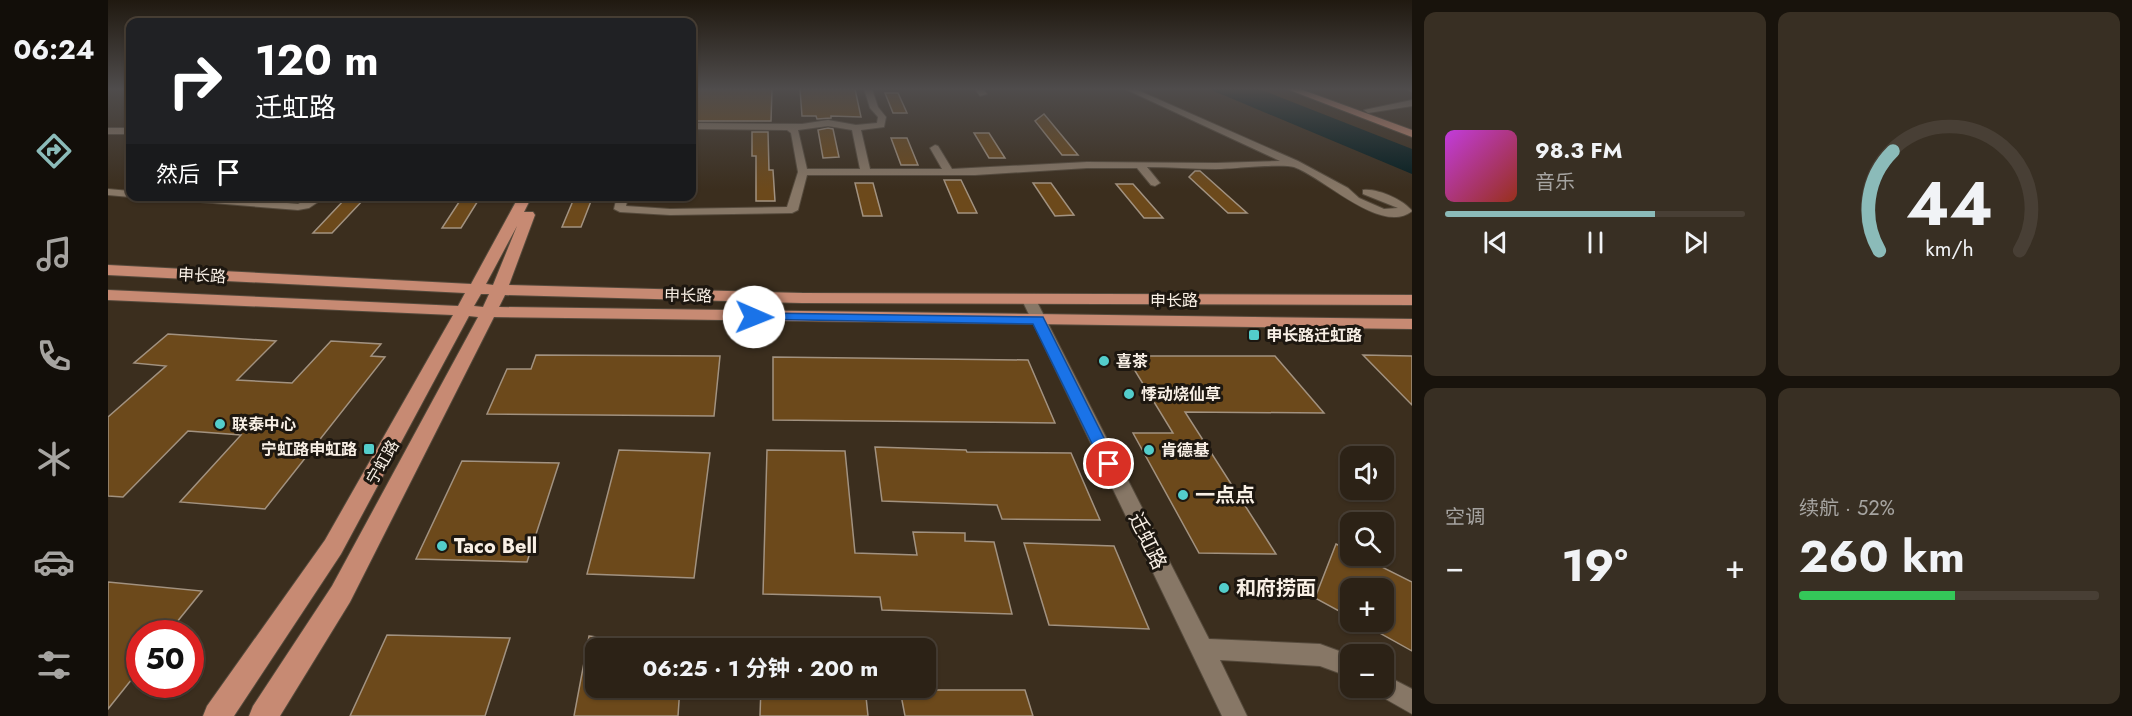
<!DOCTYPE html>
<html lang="zh">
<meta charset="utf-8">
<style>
:root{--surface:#2c2216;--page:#382f23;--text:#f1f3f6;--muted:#a6a4a1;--line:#483f35;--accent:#8bbbb9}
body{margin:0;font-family:Jost,"Noto Sans SC",sans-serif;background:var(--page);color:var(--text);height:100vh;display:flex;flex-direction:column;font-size:22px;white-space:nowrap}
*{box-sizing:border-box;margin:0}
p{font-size:20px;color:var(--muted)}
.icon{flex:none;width:33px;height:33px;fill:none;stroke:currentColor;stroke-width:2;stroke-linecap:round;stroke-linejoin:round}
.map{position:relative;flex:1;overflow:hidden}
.details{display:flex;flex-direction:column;gap:12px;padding:12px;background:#18130c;width:720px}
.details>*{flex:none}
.banner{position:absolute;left:18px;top:18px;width:570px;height:183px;border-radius:12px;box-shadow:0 2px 4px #0004,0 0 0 2px var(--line);background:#202124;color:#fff;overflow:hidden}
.fabs{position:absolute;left:1232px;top:446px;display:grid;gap:12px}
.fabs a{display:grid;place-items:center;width:54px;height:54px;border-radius:12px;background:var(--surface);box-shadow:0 2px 4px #0004,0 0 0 2px var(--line);font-size:30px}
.speed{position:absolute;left:18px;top:620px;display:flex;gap:12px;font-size:30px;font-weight:700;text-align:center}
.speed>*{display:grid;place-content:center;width:78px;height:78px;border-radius:50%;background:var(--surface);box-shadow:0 2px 4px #0004,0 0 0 2px var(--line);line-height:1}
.speed .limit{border:9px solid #d22;background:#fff;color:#111}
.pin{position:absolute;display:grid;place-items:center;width:51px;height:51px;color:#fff;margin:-26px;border:3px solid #fff;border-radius:50%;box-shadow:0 2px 6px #0007}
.me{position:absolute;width:66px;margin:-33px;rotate:91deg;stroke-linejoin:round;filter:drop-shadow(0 0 4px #0008)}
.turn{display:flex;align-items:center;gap:21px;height:126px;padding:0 30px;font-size:27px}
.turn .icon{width:78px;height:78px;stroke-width:2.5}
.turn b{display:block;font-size:42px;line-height:51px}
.then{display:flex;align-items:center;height:57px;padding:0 30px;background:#0003;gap:12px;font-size:22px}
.big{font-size:45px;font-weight:700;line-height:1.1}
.details .tile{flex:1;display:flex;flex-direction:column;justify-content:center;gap:9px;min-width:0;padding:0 21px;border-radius:12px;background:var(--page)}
.details .dial{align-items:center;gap:0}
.dial svg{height:156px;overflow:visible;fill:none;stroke:var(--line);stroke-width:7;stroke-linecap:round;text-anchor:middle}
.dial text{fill:var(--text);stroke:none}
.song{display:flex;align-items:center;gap:18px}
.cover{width:72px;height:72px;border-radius:9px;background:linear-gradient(135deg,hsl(290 70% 55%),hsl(10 70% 35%))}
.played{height:6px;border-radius:3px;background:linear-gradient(90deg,var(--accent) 70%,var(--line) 70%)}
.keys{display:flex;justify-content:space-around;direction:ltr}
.heat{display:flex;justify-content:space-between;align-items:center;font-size:33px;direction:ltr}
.charge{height:9px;border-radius:4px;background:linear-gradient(90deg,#34c759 52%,var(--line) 0)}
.details .tiles{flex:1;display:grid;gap:12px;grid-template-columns:repeat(2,1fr)}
.trip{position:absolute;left:477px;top:638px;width:351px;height:60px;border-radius:12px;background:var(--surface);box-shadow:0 2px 4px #0004,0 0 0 2px var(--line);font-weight:700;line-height:60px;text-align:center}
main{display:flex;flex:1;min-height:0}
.dock{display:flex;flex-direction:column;width:108px;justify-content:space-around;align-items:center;background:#120e09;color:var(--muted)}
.dock .icon{width:42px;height:42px}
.dock .selected{color:var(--accent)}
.dock b{font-size:27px;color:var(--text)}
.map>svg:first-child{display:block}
.water{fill:#051e21}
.building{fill:#6c491b;stroke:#a29280;stroke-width:1.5}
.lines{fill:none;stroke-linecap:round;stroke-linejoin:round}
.minor-casing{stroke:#554a3c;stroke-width:2}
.major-casing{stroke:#554a3c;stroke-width:2}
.minor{fill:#877766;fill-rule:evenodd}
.major{fill:#c78a73;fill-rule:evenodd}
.route{fill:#1a73e8;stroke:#114b97;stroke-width:1.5}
.poi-dot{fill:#53cdcb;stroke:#1d1710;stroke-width:2}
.labels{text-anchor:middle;stroke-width:6;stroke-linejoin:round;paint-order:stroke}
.street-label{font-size:16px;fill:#f8efe5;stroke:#1d1710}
.poi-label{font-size:16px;font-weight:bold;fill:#f8efe5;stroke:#1d1710;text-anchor:start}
.near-poi-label{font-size:20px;font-weight:bold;fill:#f8efe5;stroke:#1d1710;text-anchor:start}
.near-street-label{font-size:20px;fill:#f8efe5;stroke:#1d1710}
</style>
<main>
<nav class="dock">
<b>06:24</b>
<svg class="icon selected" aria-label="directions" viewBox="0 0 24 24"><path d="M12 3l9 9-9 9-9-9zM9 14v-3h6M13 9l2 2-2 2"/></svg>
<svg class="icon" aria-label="music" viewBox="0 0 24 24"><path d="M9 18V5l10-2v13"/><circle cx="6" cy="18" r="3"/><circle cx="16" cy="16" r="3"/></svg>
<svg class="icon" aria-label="phone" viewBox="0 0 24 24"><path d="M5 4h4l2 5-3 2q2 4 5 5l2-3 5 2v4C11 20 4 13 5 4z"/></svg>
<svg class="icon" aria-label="climate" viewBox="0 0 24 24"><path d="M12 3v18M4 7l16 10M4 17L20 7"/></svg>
<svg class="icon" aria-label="car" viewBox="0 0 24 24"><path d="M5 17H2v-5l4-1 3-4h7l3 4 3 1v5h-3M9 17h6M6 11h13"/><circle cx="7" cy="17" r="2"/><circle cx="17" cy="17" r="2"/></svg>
<svg class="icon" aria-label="filters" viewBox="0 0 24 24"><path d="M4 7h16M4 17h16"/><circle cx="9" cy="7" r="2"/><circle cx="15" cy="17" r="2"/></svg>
</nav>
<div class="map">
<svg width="1304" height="716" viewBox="0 0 1304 716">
<rect width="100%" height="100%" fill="#3b2e1e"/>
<polygon class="water" points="1101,89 1151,89 1304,149 1304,174"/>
<g class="building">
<polygon points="584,89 664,89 663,121 584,121"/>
<polygon points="692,89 747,89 753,117 723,116 723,118 709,119 708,116 694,116"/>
<polygon points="777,93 790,93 799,113 785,113"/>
<polygon points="936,114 970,155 954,155 927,121"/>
<polygon points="720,128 725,129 731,157 715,158 710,130"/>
<polygon points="644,132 660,132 661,170 665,170 667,201 648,201 648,156 644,156"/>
<polygon points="866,133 881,133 897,158 881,158"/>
<polygon points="783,138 799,138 810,165 793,165"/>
<polygon points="1087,171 1092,171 1139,213 1120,213 1081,177"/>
<polygon points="836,180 853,180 869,213 850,213"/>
<polygon points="747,183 765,183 774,216 755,216"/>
<polygon points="925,183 943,183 966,215 947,216"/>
<polygon points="1008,184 1025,184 1055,218 1036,218"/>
<polygon points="355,196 373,196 353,228 334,228"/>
<polygon points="467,196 485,196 473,227 454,227"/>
<polygon points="238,198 257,198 224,233 205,233"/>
<polygon points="60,334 168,341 129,380 184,383 223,341 273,344 263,356 277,357 157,509 72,502 133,435 80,431 15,497 0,496 0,417 58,366 26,363"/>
<polygon points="428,355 612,356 606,416 379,414 399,369 423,369"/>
<polygon points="1255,355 1304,356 1304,405"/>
<polygon points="1018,356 1167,356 1216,413 1077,412 1168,554 1091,553 1025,433 1065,433"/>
<polygon points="665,357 920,360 947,423 665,420"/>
<polygon points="767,447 858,450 859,452 963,453 992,520 894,519 889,505 774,501"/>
<polygon points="511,450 602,453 586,578 479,574"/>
<polygon points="659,450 737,451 747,553 809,555 805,532 857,533 857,541 886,542 904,614 774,610 772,597 655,594"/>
<polygon points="354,461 451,463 419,562 308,559"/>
<polygon points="916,543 1006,546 1041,629 941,625"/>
<polygon points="1228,544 1242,551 1242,555 1250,555 1304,582 1304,651 1250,621 1275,621 1275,588 1242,588 1242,617 1207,598"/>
<polygon points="0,582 94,591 60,633 32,633 32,669 0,709"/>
<polygon points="279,635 402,638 377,716 242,716"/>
<polygon points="481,636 488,637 488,687 572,687 570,716 466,716"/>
<polygon points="653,687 757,687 760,716 652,716"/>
<polygon points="792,690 917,690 925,716 797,716"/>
</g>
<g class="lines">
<g class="minor-casing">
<g id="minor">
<path d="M756,89H764L770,107L778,117L776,127L753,130L762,169H834L822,148L827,145L830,146L844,169L979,162L1108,163L1172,161L1017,89H1027L1190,161L1240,188L1251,198L1276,209L1290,208L1255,194V190C1269,188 1296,200 1304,211C1274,236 1215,177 1186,167C1173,163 1125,169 1108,169C1085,169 1062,167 1039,167L1052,183L1047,186L1043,185L1029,168H979L867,175H699L690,210L684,213L562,215L512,212L506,209L509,196H520L518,206L562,209L679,207L690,172L683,133L679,130L584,129V123L694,124L720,120L748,125L769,123L770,117L762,108ZM720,126L744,130L752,169H699L690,130Z"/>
<polygon points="867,89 875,89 879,94 872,96"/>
<polygon points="1298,89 1304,89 1304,92"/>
<polygon points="1304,100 1304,106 1260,113 1256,110"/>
<rect x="0" y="128" width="22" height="6"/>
<polygon points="0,189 22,191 22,196 25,196 22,197 0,195"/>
<polygon points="50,196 102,196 190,204 205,196 219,196 201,208 190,210 55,199"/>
<polygon points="921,296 928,300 1101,639 1212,644 1242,655 1242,677 1212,666 1112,660 1139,716 1114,716 914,300"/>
<polygon points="1275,674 1304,689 1304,714 1267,693 1264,687 1275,687"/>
</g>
</g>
<g class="major-casing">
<g id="major">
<polygon points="1179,89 1192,89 1304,130 1304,137"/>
<path d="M411,196H424L416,212H425L427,215L401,285L694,293L1304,295V305L694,303L397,295L391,307L1304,319V329L386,317L242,602L172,716H141L145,706L224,586L370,317L361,316L233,554L126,716H95L99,706L217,540L345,315L0,300V290L350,306L357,293L0,275V265L363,284ZM409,226L385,285L378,284ZM373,294H381L375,307L366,306Z"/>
</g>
</g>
<use href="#minor" class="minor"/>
<use href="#major" class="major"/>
</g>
<linearGradient id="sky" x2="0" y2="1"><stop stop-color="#201910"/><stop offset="0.47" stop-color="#4f4c4c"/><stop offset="1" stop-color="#4f4c4c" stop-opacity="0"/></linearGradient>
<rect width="1304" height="189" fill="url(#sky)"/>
<polygon class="route" points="646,313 935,317 1009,464 1007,468 996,468 925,324 642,319 640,317 642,314"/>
<g class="poi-dot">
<rect x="1140" y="329" width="12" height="12" rx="3"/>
<circle cx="996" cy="361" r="6"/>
<circle cx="1021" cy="394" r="6"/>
<circle cx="112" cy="424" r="6"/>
<rect x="255" y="443" width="12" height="12" rx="3"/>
<circle cx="1041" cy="450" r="6"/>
<circle cx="1075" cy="495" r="6"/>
<circle cx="334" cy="546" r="6"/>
<circle cx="1116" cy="588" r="6"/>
</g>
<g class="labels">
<g class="street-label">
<text transform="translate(94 275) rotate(3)" y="6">申长路</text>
<text transform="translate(580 295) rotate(1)" y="6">申长路</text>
<text x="1066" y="306">申长路</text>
<text transform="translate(274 462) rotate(-60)" y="6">宁虹路</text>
</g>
<g class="poi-label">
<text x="1158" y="341">申长路迁虹路</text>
<text x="1008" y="367">喜茶</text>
<text x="1033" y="400">悸动烧仙草</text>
<text x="124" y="430">联泰中心</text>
<text x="249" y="455" text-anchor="end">宁虹路申虹路</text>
<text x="1053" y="456">肯德基</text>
</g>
<g class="near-poi-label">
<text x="1087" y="502">一点点</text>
<text x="346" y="553">Taco Bell</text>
<text x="1128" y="595">和府捞面</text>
</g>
<g class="near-street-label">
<text transform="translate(1040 541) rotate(64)" y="7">迁虹路</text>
</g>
</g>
</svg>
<div class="fabs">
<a><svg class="icon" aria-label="sound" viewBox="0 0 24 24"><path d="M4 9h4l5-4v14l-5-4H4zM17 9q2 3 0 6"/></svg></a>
<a><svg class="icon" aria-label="search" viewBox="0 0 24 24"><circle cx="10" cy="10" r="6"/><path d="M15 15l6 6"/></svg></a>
<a>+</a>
<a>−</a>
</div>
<div class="speed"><div class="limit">50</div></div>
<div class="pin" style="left:1001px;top:464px;background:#d93025"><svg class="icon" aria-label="arrive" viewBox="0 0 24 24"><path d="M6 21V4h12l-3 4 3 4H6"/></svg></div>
<svg class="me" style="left:646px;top:317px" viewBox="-20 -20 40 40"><circle r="19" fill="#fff"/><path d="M0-13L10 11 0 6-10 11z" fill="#1a73e8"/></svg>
<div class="trip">06:25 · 1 分钟 · 200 m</div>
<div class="banner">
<div class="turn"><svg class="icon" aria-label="right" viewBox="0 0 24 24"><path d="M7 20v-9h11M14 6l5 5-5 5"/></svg><div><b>120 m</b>迁虹路</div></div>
<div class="then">然后<svg class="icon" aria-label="arrive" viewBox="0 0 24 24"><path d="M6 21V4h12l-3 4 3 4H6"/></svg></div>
</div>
</div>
<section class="details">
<div class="tiles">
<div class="tile">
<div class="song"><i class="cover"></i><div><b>98.3 FM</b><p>音乐</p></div></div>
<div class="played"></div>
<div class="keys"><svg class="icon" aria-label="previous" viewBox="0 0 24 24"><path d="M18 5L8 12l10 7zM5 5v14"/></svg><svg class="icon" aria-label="pause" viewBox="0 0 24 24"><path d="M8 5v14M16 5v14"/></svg><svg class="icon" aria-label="next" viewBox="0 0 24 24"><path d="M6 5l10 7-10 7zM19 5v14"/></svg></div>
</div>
<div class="tile dial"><svg viewBox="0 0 100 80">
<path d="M14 69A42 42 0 1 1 86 69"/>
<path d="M14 69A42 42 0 0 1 21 18" stroke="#8bbbb9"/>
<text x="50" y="56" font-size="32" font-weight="700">44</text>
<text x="50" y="72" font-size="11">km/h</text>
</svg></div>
<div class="tile"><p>空调</p>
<div class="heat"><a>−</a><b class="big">19°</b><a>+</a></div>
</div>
<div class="tile"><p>续航 · 52%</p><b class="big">260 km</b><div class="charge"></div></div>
</div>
</section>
</main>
